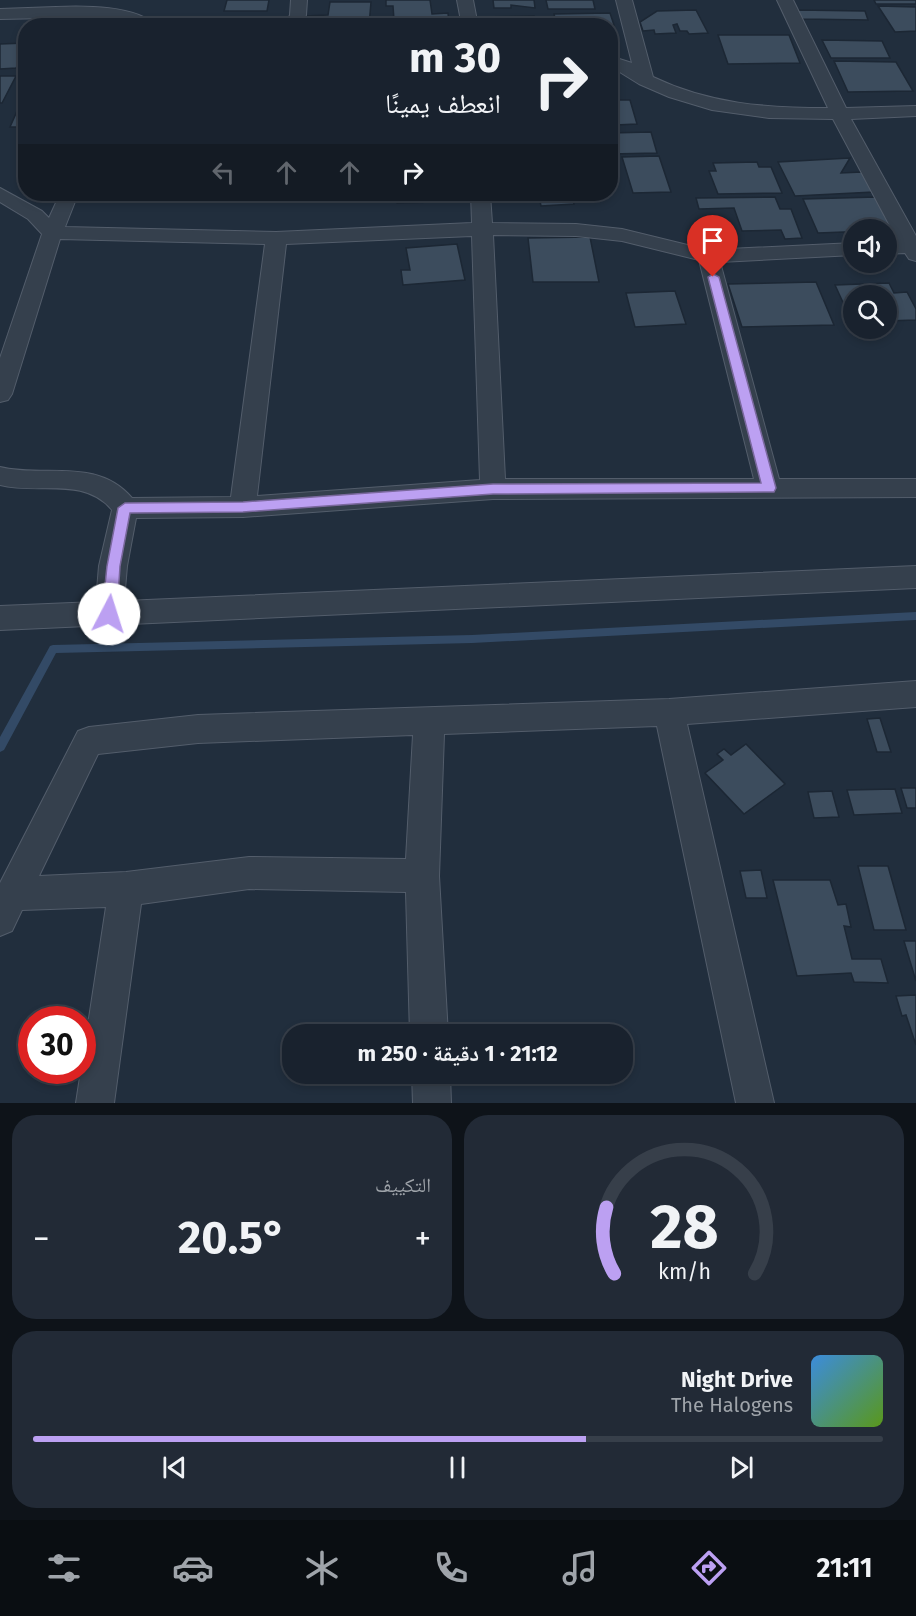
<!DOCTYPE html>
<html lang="ar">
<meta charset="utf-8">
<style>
:root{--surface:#19222e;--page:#222a36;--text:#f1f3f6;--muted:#9fa4aa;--line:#373f4a;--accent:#bca0f2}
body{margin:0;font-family:"Fira Sans","Noto Naskh Arabic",sans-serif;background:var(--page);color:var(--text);direction:rtl;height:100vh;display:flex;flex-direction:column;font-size:22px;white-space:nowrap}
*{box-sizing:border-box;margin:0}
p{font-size:20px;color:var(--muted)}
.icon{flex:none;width:33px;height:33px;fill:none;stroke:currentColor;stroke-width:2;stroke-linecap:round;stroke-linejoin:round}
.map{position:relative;height:1103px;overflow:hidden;direction:ltr}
.panel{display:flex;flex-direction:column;gap:12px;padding:12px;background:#0e1319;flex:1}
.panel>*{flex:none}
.guide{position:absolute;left:18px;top:18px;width:600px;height:183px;border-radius:24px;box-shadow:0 3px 9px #0003,0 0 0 2px var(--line);direction:rtl;background:#19222e;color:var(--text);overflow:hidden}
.tools{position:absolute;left:843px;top:219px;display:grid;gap:12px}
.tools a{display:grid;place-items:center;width:54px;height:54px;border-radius:50%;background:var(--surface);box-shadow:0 3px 9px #0003,0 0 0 2px var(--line);font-size:30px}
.speed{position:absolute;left:18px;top:1006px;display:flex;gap:12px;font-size:30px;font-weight:700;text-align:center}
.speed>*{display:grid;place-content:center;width:78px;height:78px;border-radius:50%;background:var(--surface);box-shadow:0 3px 9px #0003,0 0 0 2px var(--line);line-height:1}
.speed .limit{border:9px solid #d22;background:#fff;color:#111}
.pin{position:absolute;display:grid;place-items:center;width:51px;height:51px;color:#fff;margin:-62px -26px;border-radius:50% 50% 50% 0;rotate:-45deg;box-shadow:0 0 6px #0007}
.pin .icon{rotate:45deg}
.me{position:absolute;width:66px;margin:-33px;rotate:5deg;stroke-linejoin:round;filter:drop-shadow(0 0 4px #0008)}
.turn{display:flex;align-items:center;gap:21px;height:126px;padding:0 18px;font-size:27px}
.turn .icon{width:78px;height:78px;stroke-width:2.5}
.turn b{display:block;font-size:42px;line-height:51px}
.lanes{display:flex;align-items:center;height:57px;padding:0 18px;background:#0003;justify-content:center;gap:30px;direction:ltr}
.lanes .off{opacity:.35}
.big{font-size:45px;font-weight:700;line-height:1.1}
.panel .tile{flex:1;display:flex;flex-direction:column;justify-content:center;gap:9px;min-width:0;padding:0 21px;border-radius:24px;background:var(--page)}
.panel .dial{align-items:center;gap:0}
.dial svg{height:156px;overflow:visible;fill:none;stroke:var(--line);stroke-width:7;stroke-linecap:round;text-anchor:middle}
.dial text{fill:var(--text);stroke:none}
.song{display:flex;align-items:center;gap:18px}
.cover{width:72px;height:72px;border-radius:9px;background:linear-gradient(135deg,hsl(210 70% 55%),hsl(90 70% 35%))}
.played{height:6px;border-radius:3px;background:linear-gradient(90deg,var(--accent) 65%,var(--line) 65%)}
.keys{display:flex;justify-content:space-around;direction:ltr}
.heat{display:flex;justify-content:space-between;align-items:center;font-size:33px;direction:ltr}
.panel .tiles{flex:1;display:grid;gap:12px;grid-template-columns:1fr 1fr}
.tile:last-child{grid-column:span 2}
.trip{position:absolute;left:282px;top:1024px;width:351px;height:60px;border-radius:24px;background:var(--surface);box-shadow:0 3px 9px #0003,0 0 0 2px var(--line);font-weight:700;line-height:60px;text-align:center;direction:rtl}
.dock{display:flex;height:96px;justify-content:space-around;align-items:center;background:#0a0e12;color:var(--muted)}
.dock .icon{width:42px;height:42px}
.dock .active{color:var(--accent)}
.dock b{font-size:27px;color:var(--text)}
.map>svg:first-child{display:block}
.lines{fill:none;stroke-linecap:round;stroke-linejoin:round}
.stream{fill:#334a66;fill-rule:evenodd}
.building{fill:#3c4c5d;stroke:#1c2734;stroke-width:1.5}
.minor-casing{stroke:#535d6b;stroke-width:2}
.minor{fill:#35404d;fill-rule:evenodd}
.route{fill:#bca0f2;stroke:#7a689d;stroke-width:1.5}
</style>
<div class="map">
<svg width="916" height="1103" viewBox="0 0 916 1103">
<rect width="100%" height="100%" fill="#212e3d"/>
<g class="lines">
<polygon class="stream" points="916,612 916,620 472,643 56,653 4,750 0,752 0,737 50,646 53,645 472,635"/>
</g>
<g class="building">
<polygon points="227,0 269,0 267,11 224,11"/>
<polygon points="386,0 430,0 432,14 448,13 449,25 385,26 385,20 394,20 393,6 386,6"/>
<polygon points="493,0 534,0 535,8 511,5 511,8 494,8"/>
<polygon points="546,0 593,0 595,9 548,9"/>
<polygon points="874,0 916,0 916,4 876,4"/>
<polygon points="330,2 371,2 369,26 304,26 305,16 328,15"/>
<polygon points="878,6 916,7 916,31 895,32"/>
<polygon points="696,10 708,33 689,34 687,31 680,31 677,24 673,25 676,33 655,34 654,30 643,31 640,22 657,11"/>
<polygon points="797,10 865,11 868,20 802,19"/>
<polygon points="610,13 614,25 557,26 554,14"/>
<polygon points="534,16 535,26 476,26 476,17"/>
<polygon points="718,35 789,35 800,63 728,64"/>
<polygon points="822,40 882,41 890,58 831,58"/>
<polygon points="26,43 26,50 16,68 0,69 0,44"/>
<polygon points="834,61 896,62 913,91 848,92"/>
<polygon points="0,76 16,76 2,103 0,103"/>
<polygon points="22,100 26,100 26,127 10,127"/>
<polygon points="610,100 630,100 637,124 615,125 610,118"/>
<polygon points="651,132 657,153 610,154 610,133"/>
<polygon points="659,156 671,192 633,193 622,157"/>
<polygon points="850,158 841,173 862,172 874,192 795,196 778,162"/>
<polygon points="757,162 759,167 771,167 782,193 718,194 709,171 716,171 713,163"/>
<polygon points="396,194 471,194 472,201 397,203"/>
<polygon points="520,194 571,194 574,204 541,206 540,201 522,202"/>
<polygon points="775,197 780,209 791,209 802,238 785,239 781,230 742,231 734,208 699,209 696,198"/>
<polygon points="877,197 896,230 818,233 803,199"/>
<polygon points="590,237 599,282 533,282 528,238"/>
<polygon points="457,244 465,280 403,285 401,270 410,270 406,248"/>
<polygon points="816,282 834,325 742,327 728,284"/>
<polygon points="889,283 894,293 907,292 916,309 916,320 886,321 886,296 854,296 852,322 835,285"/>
<polygon points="675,291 686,324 635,327 626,293"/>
<polygon points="880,718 891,752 877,752 867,719"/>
<polygon points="746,744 785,784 744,814 705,773 723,760 717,754 724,749 731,755"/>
<polygon points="901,788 916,788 916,808 907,808"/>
<polygon points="895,789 902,813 854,815 847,790"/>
<polygon points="832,791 839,817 814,818 808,792"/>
<polygon points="858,866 888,866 906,930 874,930"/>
<polygon points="761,870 767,898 746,898 740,871"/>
<polygon points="773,880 830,880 838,905 846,904 851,927 844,926 852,959 881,959 888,983 854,982 851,973 797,976"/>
<polygon points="904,941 916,941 916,981"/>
<polygon points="916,995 916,1045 906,1015 902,1016 896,996"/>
</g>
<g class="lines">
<g class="minor-casing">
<g id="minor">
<polygon points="291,0 307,0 306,15 301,26 285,26 290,15"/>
<polygon points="457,0 473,0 478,26 462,26"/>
<path d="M616,0H632L653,77C709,104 766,108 828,108L777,0H793L846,108L916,106V116L851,119L916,236V261L909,259L905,253L886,254V242L898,241L833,119L769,118L712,110L669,97L639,84L610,66V56L632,63Z"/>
<path d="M56,7C83,6 137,5 156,26H134L96,17L0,19V9Z"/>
<path d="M0,188L42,211L49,218L60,194H78L65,227L276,232L472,223L471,194H490L492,223L576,224L622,229L708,250L854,243V255L720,262L779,479H916V497L493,499L243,517L136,518L127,566L124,601L916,566V588L0,630V606L96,602L99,566L112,510C84,476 38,495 0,485V467C46,478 97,457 132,498L231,497L265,244L60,239L12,394L8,400L0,402V358L42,234L28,219L0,202ZM493,235L576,236L622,241L699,260L754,479H505ZM472,236L480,480L257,496L286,244Z"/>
<path d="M916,681V707L687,724L774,1103H736L657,726L444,734L439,876L448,1035H410L406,892L249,889L141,904L114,1103H76L106,907L22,910L12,931L0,936V883L78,731L89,727L198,715L669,699ZM413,735L406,859L249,857L126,872L39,876L98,754L198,743Z"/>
<polygon points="412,1074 450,1074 451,1103 413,1103"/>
</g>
</g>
<use href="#minor" class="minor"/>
</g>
<polygon class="route" points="713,274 719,277 776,488 774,492 493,494 243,512 130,513 120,566 117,614 114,619 104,619 102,614 107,566 118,508 125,503 243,502 493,484 761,483 708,277"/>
</svg>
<div class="tools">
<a><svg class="icon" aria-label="sound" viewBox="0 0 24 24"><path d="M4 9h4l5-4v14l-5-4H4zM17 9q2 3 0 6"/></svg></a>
<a><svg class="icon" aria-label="search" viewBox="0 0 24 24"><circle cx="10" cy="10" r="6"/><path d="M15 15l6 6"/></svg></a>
</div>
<div class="speed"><div class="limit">30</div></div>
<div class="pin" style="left:713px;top:277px;background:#d93025"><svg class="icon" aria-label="arrive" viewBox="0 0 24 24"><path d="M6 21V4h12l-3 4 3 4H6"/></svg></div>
<svg class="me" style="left:109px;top:614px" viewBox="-20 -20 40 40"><circle r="19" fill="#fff"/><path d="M0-13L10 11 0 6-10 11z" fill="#bca0f2"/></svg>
<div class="trip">21:12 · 1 دقيقة · 250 m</div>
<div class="guide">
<div class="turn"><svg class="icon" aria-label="right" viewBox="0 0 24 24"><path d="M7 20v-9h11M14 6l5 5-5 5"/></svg><div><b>30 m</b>انعطف يمينًا</div></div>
<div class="lanes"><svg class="icon off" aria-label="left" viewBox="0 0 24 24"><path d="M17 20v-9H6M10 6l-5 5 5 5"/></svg><svg class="icon off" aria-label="ahead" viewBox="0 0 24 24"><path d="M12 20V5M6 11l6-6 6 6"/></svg><svg class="icon off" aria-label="ahead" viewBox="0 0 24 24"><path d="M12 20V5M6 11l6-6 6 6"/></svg><svg class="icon" aria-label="right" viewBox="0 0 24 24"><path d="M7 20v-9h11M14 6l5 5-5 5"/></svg></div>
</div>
</div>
<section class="panel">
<div class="tiles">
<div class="tile dial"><svg viewBox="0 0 100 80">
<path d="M14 69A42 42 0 1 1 86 69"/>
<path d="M14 69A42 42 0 0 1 10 35" stroke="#bca0f2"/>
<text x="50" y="56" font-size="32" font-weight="700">28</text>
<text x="50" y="72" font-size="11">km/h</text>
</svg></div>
<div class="tile"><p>التكييف</p>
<div class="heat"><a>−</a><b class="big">20.5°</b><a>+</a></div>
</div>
<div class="tile">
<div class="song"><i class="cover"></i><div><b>Night Drive</b><p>The Halogens</p></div></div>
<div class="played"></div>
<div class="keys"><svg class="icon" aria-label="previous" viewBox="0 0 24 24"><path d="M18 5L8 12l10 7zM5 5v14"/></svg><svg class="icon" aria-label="pause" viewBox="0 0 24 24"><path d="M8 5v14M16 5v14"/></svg><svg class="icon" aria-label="next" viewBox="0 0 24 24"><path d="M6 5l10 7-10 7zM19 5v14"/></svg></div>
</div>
</div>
</section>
<nav class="dock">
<b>21:11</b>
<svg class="icon active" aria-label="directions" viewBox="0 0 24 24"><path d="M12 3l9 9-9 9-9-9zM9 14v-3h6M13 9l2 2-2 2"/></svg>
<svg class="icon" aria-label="music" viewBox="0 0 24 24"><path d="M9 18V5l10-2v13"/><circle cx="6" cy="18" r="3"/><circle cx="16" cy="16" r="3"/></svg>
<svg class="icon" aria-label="phone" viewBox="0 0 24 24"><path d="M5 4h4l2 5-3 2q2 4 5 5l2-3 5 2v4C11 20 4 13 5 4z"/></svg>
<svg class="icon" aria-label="climate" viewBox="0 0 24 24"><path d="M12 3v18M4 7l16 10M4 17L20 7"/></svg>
<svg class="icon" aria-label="car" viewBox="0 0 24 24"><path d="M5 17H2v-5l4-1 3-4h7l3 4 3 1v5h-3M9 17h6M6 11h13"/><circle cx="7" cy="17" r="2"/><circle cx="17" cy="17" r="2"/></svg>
<svg class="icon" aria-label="filters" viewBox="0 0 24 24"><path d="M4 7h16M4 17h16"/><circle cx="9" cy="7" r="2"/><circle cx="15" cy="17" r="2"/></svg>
</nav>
